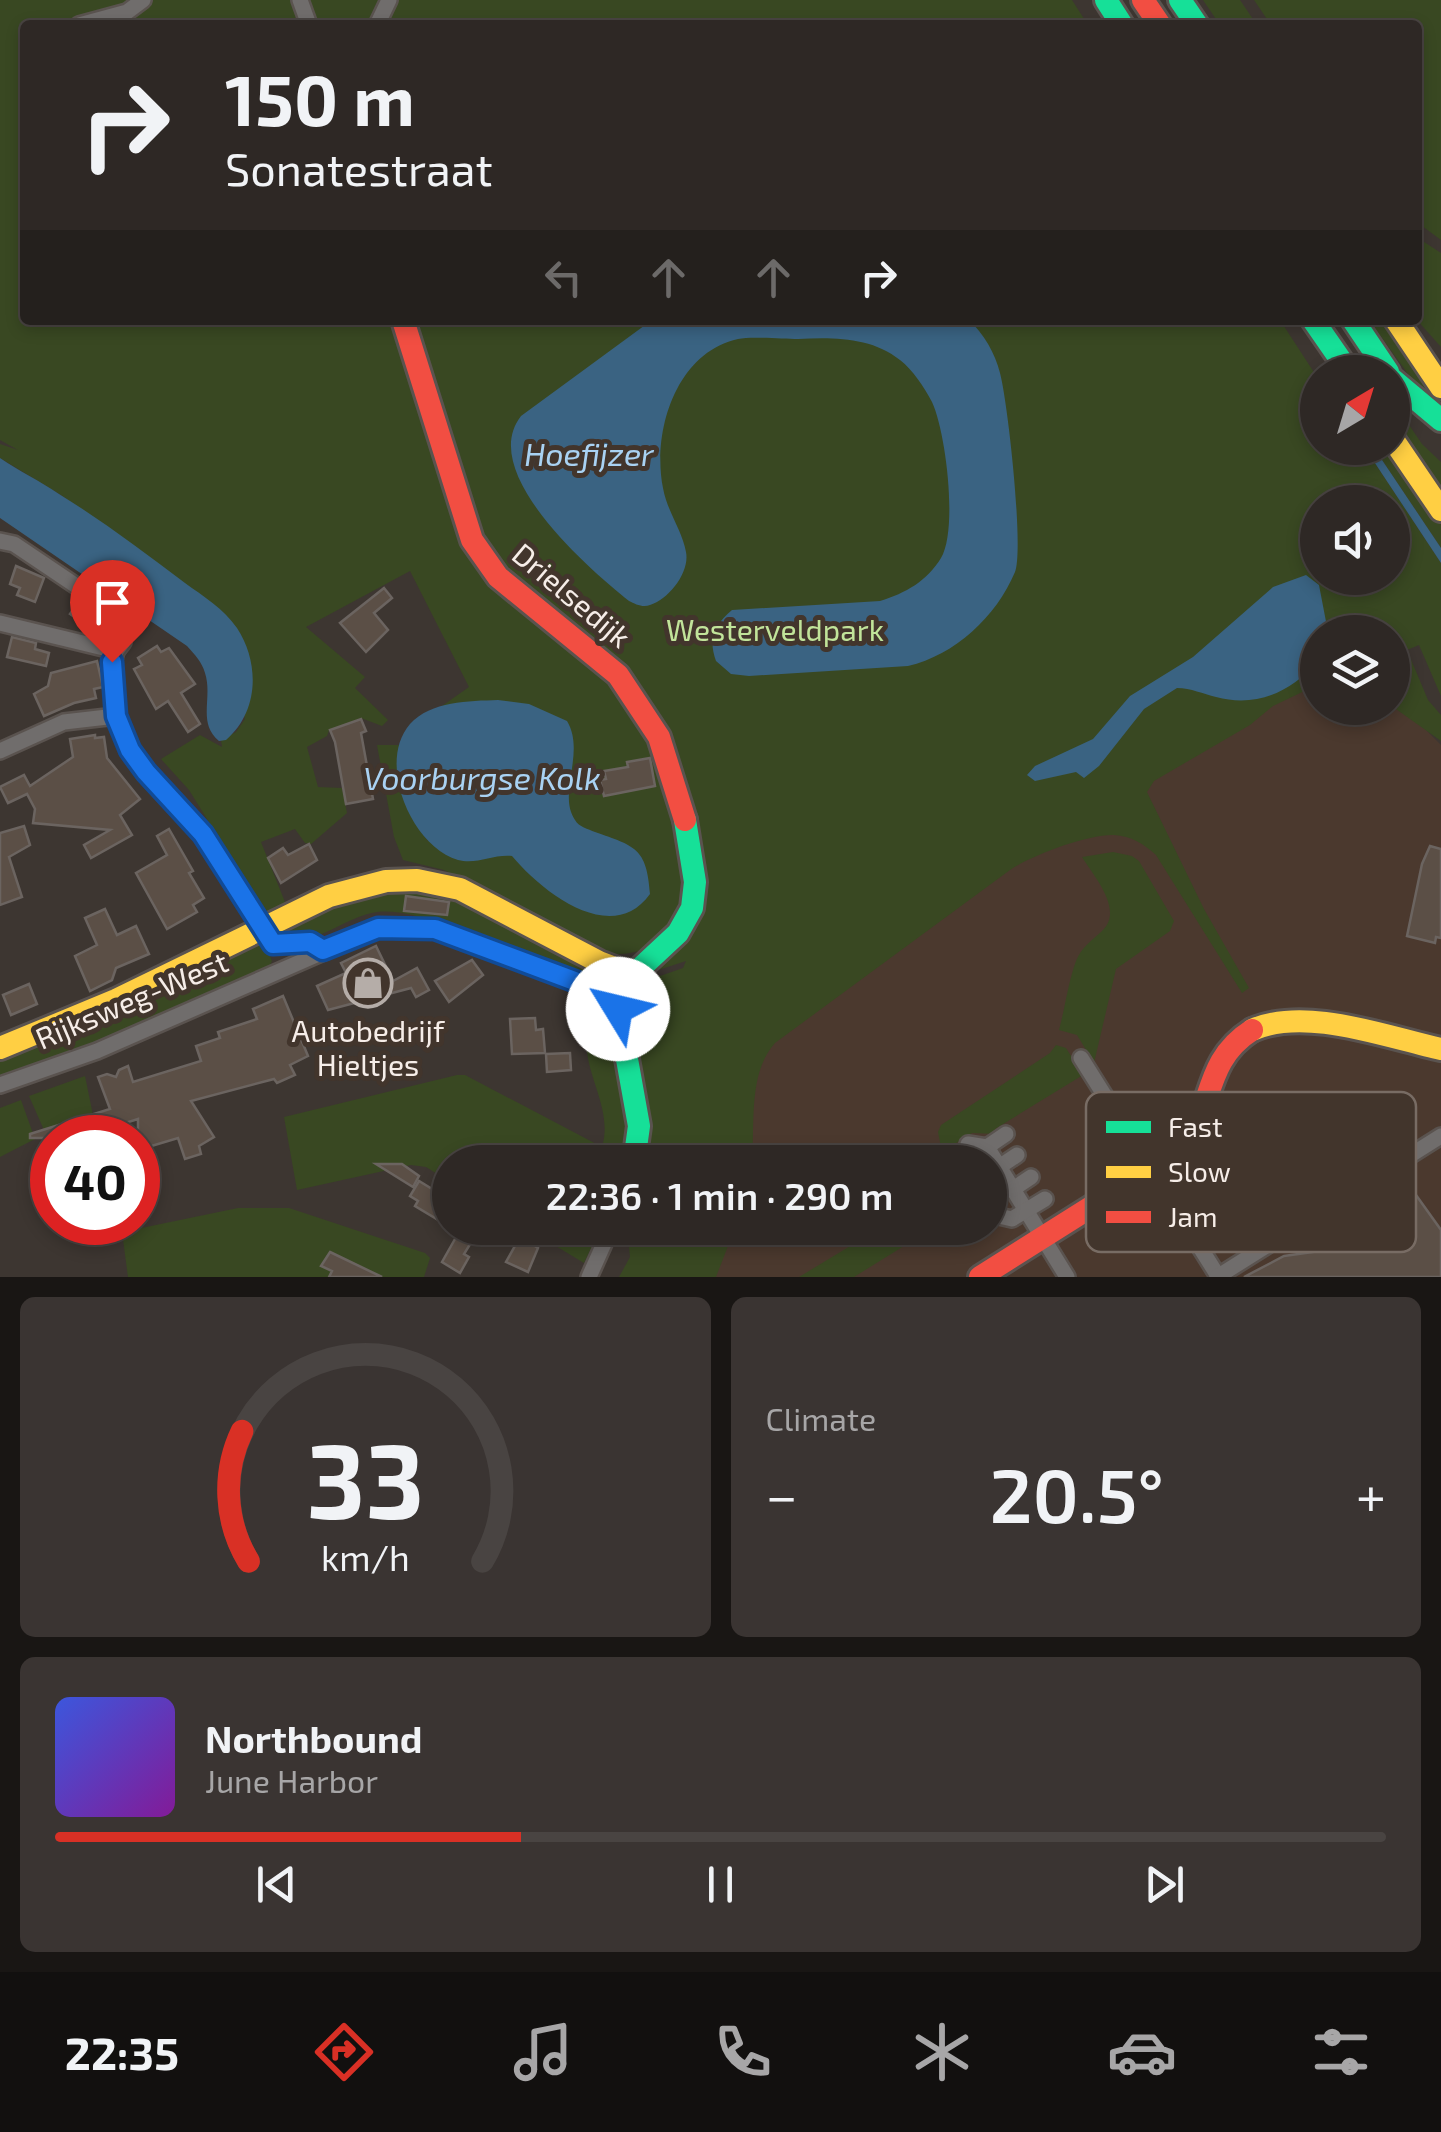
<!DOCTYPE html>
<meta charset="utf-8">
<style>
:root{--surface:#2e2825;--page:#3a3432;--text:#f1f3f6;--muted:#a7a6a7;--line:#494442;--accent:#d93025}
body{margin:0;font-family:"Exo 2",sans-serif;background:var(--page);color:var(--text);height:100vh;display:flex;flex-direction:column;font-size:38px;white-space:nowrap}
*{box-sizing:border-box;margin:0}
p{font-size:32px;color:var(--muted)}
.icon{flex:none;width:55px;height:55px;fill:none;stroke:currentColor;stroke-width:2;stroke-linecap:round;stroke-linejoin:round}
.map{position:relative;height:1277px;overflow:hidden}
.panel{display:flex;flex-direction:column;gap:20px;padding:20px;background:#191614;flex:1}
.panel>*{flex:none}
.guide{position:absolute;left:20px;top:20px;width:1402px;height:305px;border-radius:10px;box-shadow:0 5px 15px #0003,0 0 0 2px var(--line);background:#2e2825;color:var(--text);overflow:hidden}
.needle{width:65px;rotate:38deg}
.controls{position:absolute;left:1300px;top:355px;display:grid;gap:20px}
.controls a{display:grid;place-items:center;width:110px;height:110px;border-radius:50%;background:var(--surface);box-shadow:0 5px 15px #0003,0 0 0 2px var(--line);font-size:50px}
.speed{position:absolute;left:30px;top:1115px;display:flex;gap:20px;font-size:50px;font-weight:700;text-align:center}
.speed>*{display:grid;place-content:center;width:130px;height:130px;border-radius:50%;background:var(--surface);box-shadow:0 5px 15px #0003,0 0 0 2px var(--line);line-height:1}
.speed .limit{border:15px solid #d22;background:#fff;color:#111}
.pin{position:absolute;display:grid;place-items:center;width:85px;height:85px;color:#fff;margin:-102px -42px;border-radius:50% 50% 50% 0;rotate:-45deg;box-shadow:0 0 10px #0007}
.pin .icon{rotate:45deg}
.me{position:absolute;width:110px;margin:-55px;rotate:306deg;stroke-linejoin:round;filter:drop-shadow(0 0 8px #0008)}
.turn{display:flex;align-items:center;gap:35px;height:210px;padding:0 40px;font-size:45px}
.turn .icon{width:130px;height:130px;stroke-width:2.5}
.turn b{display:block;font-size:70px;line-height:85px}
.lanes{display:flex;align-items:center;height:95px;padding:0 40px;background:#0003;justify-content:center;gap:50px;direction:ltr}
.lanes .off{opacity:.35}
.big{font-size:75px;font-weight:600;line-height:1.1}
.panel .widget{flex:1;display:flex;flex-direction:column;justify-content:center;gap:15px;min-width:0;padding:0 35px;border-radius:15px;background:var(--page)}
.panel .dial{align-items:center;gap:0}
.dial svg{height:260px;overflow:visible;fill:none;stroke:var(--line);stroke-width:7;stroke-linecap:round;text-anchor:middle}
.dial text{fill:var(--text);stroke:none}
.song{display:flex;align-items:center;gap:30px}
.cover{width:120px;height:120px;border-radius:15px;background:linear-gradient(135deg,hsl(230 70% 55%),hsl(290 70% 35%))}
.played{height:10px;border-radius:5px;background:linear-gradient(90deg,var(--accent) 35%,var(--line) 35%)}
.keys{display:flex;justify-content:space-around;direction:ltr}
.heat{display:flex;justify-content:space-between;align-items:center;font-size:55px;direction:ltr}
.panel .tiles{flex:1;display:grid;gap:20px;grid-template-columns:1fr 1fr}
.widget:last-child{grid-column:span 2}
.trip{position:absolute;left:432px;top:1145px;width:575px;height:100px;border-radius:50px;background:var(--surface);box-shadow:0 5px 15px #0003,0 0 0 2px var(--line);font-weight:600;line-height:100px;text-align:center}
.menu{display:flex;height:160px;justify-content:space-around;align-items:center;background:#12100f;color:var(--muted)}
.menu .icon{width:70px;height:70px}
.menu .selected{color:var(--accent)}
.menu b{font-size:45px;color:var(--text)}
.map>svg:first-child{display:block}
.built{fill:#4b392e}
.green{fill:#394822;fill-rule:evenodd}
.water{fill:#3a6382}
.building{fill:#5b4f46;stroke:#6b6460;stroke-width:2.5}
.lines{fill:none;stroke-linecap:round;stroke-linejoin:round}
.street-casing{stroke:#5a534f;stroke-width:20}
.fast-casing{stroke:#5a534f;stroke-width:28}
.slow-casing{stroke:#5a534f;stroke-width:28}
.jam-casing{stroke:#5a534f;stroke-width:28}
.street{stroke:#706d6c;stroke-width:15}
.fast{stroke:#16e098;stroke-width:22}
.slow{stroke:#ffcf43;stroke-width:22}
.jam{stroke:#f24e42;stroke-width:22}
.route-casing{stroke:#114b97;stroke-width:25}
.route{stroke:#1a73e8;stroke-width:18}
.labels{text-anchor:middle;stroke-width:10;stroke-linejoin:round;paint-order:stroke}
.street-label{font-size:30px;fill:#f6ede8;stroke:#42352c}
.park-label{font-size:30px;fill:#c1e49a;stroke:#42352c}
.poi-label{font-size:30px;fill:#f6ede8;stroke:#42352c}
.water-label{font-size:32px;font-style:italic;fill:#a9d2f3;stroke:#42352c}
.key{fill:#42352c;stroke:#786c64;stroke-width:2.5}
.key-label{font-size:28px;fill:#f6ede8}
</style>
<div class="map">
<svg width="1441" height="1277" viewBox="0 0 1441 1277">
<rect width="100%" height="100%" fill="#3d3631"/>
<polygon class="built" points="1317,647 1318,708 1392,708 1393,697 1441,745 1441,1277 680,1277 689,1228 990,1228 990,1162 701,1162 709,1015"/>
<g class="green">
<path d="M0,0H1072L1088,25H25V320H1280L1317,377L1318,448H1365L1441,563V696L1419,645L1407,650L1428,700L1441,715V741L1393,707L1392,632H1318L1317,685L1273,706L1250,725L1154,781L1147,792L1204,909L1249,988L1242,993L1156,855C1144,844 1131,836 1114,835C1088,834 1032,855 1010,870L775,1043C748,1073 755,1124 752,1162H644L625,1012L634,985L683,968L686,961L643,975L645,949C627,955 614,956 595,950L444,870L403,860L394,837L377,745H399C396,782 406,812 428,841L422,720L469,687L410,571L306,627L365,677L355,688L388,720L382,726L361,718L329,730L327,736L307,747L318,787L342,788L347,813L311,844L305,843L295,829L261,842L287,907L266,914L189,790L161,759L200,735L222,747L221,740L236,732L245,719L218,608L61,495L0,458V444L18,450L0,440ZM1318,502H1392V578H1318Z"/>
<polygon points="1203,0 1240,0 1257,25 1220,25"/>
<polygon points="1254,0 1441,0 1441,240 1418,223 1418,25 1271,25"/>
<polygon points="1418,238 1441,253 1441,347 1417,320"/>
<polygon points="1369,320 1385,320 1439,405 1411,378"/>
<polygon points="1392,400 1422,444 1441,462 1441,494 1393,423"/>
<polygon points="1374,448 1389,448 1441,525 1441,548"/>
<path d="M1113,852L1132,856L1139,861L1174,921L1170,931L1116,969L1094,1063L1077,1035L1059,1030C1065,1008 1068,983 1076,961C1081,948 1091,941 1101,932C1125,911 1095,878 1082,857Z"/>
<path d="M387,890H407L459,899L602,975V982L598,983C576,976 553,969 531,961C492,945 419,907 377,912C342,917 310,953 275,935L335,905Z"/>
<polygon points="257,941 266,946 272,961 269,967 104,1040 0,1079 0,1058 100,1019"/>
<path d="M593,1004L609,1011L631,1122L627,1162H450V1182L426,1167L411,1165L297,1190L284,1117L457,1075H465L602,1147C612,1114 591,1084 587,1052C585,1036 592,1020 593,1004Z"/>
<polygon points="1056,1045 1066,1048 1083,1075 995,1129 997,1134 972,1133 942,1152 938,1132 941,1125 1050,1053"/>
<polygon points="85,1076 93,1115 44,1130 29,1096"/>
<polygon points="21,1100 35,1139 0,1157 0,1108"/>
<polygon points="238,1208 289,1208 425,1253 430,1258 424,1277 128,1277 122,1232"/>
<polygon points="526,1228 601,1228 584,1263"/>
<polygon points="627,1228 735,1228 716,1277 619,1277 630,1257"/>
<polygon points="880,1228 933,1228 854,1277 799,1277"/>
</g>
<g class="water">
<path d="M652,320H969C984,334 995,353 1000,373C1008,403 1024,549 1015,572C996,617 955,655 908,666L749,676L731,674L716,661C708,639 714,625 732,610L880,601C906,593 927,581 941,558C958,530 946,432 932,402C924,387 913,370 900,360C872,337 832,337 798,339C782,339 751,336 738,339C675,353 652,433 663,488C667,511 682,530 686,552C690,572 669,599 650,605C643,608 635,604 629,601C589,569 477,472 521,416Z"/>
<polygon points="1365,448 1374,448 1441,548 1441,563"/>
<path d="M0,458C19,471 40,481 59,494C103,521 144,552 185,583C203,596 224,609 237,628C260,663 259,712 226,740L219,741C197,723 213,698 205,673C202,662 195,655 187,646L0,518Z"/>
<path d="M1306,575L1319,585L1328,632H1318L1317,662C1291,692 1256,708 1216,697C1203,694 1191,688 1177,688L1144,709L1099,766L1084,778L1076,772L1035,781L1027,775L1035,766L1093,739L1130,696L1193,657L1273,587Z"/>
<path d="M498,700L529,704L567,721C586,753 557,793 575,820C579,827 588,829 595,832C635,846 647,848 650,894C612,947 542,892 512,856C493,854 477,865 458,860C412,847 376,763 410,724C431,701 469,701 498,700Z"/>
</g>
<g class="building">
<polygon points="16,566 44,578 35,602 17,595 20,588 10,584"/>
<polygon points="384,588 392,598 374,613 388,630 366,652 340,623"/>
<polygon points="79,601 104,618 95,631 70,614"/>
<polygon points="12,637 36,643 35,649 49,653 46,666 7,657"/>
<polygon points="157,646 161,652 169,648 195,684 181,693 200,724 188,732 168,701 156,709 134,669 142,665 138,658"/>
<polygon points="97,661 103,687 94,689 96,698 74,703 44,716 34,694 48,686 51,673"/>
<polygon points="361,719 366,731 361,733 373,799 346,804 335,742 330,730"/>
<polygon points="95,735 95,738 104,737 107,758 140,799 120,815 132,835 91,858 84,845 110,830 33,823 35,809 27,794 8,803 0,787 24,775 30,786 73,757 70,739"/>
<polygon points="650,758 655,786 604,796 600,780 606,779 604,771 628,767 627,762"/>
<polygon points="24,826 30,845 9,857 22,897 0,905 0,833"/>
<polygon points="169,829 193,871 189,873 204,898 193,905 197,912 167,929 136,873 167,855 157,836"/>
<polygon points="309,844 317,860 281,883 268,858 283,848 288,855"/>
<polygon points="1430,846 1441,849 1441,938 1436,937 1435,943 1407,936 1422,864"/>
<polygon points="406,896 449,902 447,915 404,911"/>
<polygon points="105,909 117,935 136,926 149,954 116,968 112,980 90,991 75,956 97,945 85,918"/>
<polygon points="376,946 393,981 417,968 429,990 416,997 411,988 328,1010 317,986 346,973 341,963"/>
<polygon points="472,960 483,975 449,1002 435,981"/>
<polygon points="29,984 37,1004 11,1015 3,995"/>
<polygon points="283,996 308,1056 290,1065 295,1075 277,1083 274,1079 191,1101 214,1137 199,1146 201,1154 185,1159 178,1138 138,1150 138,1119 106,1129 108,1138 30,1138 30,1134 110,1109 98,1077 107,1074 116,1077 119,1070 128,1066 133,1082 201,1061 196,1046 220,1038 218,1032 257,1019 253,1009"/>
<polygon points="535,1018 536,1030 543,1029 545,1053 512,1054 510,1019"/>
<polygon points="570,1053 571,1070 547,1072 546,1054"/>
<polygon points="376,1164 402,1164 419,1176 413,1187"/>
<polygon points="450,1180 450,1227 415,1206 418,1201 410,1196 419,1181 442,1195"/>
<polygon points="1416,1195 1441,1230 1441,1277 1244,1277 1284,1256 1327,1250"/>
<polygon points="459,1232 472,1241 464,1254 469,1257 460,1273 442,1262"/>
<polygon points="520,1237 538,1248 528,1272 506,1262"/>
<polygon points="330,1252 382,1277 329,1277 332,1271 321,1266"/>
</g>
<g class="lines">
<g class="street-casing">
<g id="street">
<polyline points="300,0 309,25"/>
<polyline points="79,25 127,12 143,0"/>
<polyline points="377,25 389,0"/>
<polyline points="0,541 14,544 118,614 123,642 116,651"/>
<path d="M0,623L116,651C111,666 113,680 115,696C120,763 167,786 203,834C229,868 250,908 273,944L309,942L323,950"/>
<polyline points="0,751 64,722 116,716"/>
<polyline points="1081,1058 1218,1276"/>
<polyline points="0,1085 97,1051 378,928 435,929 620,998"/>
<polyline points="1217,1131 1280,1237"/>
<polyline points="968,1144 987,1147 1067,1277"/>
<polyline points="987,1147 1006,1134"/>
<polyline points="940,1162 946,1158"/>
<polyline points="999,1167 1017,1155"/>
<polyline points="1013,1189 1031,1177"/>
<polyline points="990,1214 1012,1219 1045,1199"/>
<polyline points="589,1277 611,1228"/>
<polyline points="1217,1277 1441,1136"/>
</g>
</g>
<g class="fast-casing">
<g id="fast">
<polyline points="1106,0 1122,25"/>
<polyline points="1180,0 1197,25"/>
<polyline points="1313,320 1349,372"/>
<polyline points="1353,320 1388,372"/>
<polyline points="1392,379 1441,420"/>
<polyline points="634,1162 639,1126 618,1009 633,975 678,933 692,908 695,882 685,820"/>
</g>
</g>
<g class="slow-casing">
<g id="slow">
<polyline points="1396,320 1441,387"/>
<polyline points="1392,438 1441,510"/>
<path d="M1252,1030C1305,1006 1386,1037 1441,1049"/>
<polyline points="0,1048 116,1000 329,896 386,881 417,880 460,889 599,962 633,975"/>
</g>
</g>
<g class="jam-casing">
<g id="jam">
<polyline points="1143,0 1160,25"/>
<polyline points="403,320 472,540 498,577 618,675 659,737 685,820"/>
<path d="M980,1277L1183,1149C1214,1108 1203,1061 1252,1030"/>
</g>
</g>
<use href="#street" class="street"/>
<use href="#fast" class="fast"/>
<use href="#slow" class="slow"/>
<use href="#jam" class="jam"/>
</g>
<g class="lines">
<g class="route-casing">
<polyline id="route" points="112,662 116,716 130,750 146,772 203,834 273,944 310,942 323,950 378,928 435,929 620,998 618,1009"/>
</g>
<use href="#route" class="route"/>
</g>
<defs>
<g id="shop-ring" transform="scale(2.5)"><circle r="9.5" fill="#42352c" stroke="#b5ada8" stroke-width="1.5"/><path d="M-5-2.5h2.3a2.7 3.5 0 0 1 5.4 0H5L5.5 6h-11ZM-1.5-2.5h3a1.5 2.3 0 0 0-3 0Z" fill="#b5ada8"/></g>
</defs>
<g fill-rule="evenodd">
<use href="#shop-ring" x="368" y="983"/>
</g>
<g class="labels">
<g class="street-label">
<text transform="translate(571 596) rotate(40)" y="10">Drielsedijk</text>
<text transform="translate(132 1001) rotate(-23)" y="10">Rijksweg-West</text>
</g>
<g class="park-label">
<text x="775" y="641">Westerveldpark</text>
</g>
<g class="poi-label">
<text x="368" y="1042">Autobedrijf<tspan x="368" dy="34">Hieltjes</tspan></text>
</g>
<g class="water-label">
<text x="589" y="466">Hoefijzer</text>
<text x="482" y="790">Voorburgse Kolk</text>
</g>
</g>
<rect x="1086" y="1092" width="330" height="160" rx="15" class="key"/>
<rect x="1106" y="1121" width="45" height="12" fill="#16e098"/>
<rect x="1106" y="1166" width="45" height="12" fill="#ffcf43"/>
<rect x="1106" y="1211" width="45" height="12" fill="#f24e42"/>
<g class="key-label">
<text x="1168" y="1137">Fast</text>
<text x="1168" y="1182">Slow</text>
<text x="1168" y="1227">Jam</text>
</g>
</svg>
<div class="controls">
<a><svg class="needle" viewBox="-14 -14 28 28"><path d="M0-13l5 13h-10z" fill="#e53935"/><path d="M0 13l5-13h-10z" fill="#a7a6a7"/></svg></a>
<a><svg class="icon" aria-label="sound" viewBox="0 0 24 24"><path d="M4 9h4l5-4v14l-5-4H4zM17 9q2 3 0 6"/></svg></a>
<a><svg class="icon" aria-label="layers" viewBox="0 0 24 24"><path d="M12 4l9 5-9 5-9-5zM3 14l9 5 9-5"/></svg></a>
</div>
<div class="speed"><div class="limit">40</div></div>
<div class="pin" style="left:112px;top:662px;background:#d93025"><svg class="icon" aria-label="arrive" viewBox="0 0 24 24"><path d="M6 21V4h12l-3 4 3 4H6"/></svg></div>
<svg class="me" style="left:618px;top:1009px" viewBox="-20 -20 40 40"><circle r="19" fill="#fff"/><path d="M0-13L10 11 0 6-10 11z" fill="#1a73e8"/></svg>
<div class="trip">22:36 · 1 min · 290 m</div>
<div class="guide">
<div class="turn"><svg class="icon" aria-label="right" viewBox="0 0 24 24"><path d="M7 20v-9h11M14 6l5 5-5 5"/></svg><div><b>150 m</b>Sonatestraat</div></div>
<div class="lanes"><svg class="icon off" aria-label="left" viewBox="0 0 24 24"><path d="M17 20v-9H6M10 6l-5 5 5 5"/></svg><svg class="icon off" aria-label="ahead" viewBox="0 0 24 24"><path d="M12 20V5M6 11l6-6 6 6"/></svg><svg class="icon off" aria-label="ahead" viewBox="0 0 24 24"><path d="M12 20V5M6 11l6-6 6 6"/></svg><svg class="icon" aria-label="right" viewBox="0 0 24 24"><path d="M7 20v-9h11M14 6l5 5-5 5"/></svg></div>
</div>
</div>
<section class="panel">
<div class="tiles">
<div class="widget dial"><svg viewBox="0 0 100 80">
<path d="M14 69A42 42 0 1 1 86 69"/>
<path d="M14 69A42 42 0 0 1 12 29" stroke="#d93025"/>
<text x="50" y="56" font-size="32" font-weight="700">33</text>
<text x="50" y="72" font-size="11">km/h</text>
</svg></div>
<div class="widget"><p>Climate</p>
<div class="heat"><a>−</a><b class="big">20.5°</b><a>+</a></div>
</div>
<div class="widget">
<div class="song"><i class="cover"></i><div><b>Northbound</b><p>June Harbor</p></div></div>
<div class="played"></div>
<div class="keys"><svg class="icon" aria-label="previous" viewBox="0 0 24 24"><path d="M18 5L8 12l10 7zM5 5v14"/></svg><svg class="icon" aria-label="pause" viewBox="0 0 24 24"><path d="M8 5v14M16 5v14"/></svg><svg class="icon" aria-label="next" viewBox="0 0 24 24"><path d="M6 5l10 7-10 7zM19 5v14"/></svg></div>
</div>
</div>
</section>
<nav class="menu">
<b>22:35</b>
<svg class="icon selected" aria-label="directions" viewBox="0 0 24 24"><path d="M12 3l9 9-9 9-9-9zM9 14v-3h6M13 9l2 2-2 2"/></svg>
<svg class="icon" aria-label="music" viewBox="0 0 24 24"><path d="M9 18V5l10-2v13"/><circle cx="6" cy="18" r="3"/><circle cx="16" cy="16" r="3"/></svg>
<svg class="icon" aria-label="phone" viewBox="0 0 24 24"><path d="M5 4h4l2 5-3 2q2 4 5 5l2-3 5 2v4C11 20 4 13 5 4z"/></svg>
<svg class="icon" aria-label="climate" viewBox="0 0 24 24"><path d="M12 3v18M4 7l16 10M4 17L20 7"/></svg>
<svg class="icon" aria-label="car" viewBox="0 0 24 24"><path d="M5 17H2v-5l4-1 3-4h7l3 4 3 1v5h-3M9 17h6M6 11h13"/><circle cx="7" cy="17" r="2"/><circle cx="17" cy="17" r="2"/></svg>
<svg class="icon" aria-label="filters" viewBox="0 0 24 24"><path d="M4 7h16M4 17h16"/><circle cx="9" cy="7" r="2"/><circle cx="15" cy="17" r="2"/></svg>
</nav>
